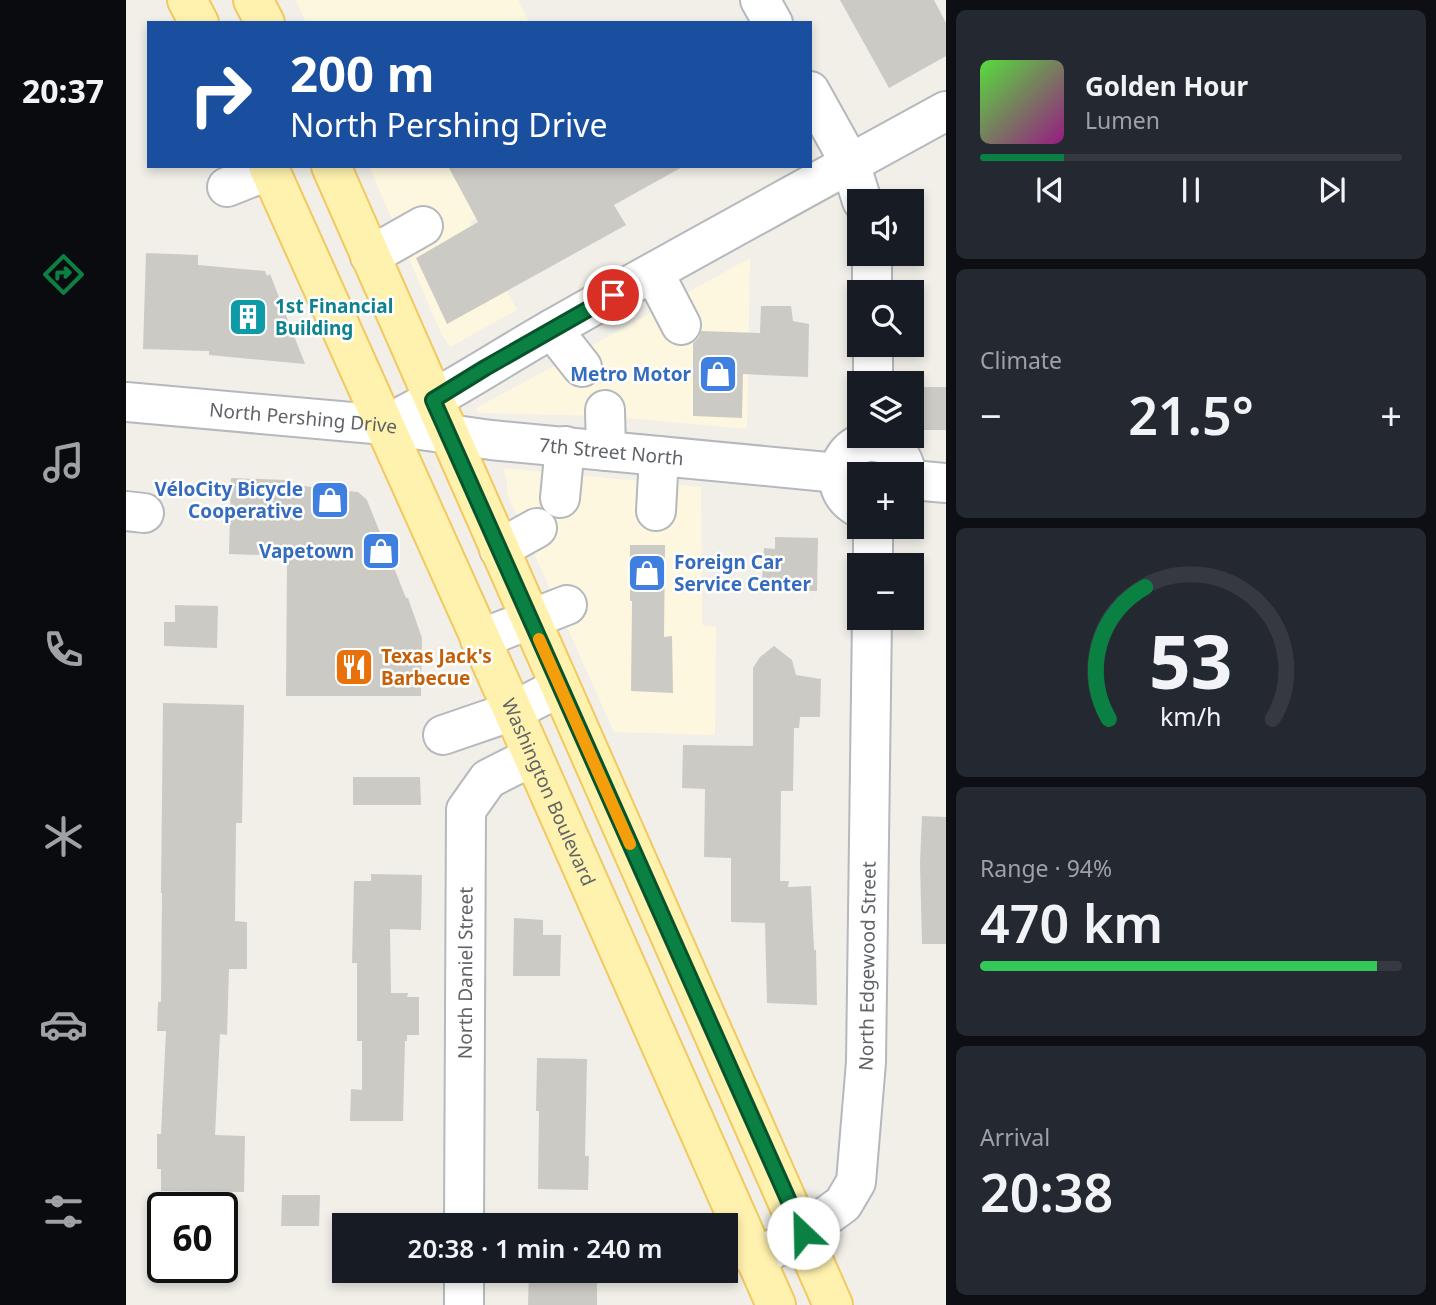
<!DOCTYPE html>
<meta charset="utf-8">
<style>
:root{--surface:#171b24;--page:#242831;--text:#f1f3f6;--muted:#9ea1a6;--line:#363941;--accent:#0b8043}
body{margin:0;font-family:"Noto Sans",sans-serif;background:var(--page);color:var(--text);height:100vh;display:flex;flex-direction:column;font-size:26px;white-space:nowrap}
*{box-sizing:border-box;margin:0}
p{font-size:23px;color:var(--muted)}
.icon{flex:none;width:38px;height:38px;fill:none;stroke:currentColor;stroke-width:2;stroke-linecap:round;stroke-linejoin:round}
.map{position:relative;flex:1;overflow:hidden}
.details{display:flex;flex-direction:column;gap:10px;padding:10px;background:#0d0f14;width:490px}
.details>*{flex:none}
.guide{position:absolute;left:21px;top:21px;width:665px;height:147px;border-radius:0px;box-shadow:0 4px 10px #0003;background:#1a4fa0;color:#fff;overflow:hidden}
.controls{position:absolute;left:721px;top:189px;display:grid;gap:14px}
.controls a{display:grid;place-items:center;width:77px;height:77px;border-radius:0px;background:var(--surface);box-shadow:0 4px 10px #0003;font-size:35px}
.speed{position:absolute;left:21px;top:1192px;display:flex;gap:14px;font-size:35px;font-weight:700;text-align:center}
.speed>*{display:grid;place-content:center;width:91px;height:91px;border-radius:50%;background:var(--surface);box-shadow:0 4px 10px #0003;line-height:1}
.speed .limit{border:4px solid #111;border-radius:10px;background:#fff;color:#111}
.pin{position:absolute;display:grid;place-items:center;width:60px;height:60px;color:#fff;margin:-30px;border:4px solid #fff;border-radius:50%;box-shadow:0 2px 7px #0007}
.me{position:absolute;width:77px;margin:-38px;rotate:336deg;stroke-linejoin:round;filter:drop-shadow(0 0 5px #0008)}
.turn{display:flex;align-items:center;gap:24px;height:147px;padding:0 28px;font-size:32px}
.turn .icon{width:91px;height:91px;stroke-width:2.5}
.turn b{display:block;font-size:49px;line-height:60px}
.big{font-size:52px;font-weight:600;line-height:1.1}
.details .tile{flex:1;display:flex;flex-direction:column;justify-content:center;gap:10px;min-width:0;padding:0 24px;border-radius:10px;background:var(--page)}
.details .dial{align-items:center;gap:0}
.dial svg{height:182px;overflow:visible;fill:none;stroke:var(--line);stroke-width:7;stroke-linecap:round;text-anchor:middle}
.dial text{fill:var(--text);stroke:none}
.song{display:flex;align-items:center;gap:21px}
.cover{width:84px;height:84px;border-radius:10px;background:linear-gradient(135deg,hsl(110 70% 55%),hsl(310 70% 35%))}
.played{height:7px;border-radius:4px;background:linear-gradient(90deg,var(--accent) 20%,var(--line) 20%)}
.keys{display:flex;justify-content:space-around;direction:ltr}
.heat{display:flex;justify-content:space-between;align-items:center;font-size:38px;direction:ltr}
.charge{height:10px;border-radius:5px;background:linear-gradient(90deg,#34c759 94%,var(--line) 0)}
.trip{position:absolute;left:206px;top:1213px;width:406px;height:70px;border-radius:0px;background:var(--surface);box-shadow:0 4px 10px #0003;font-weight:600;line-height:70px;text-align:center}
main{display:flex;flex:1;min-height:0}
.menu{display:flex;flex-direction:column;width:126px;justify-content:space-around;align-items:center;background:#090b0e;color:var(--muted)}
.menu .icon{width:49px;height:49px}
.menu .active{color:var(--accent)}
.menu b{font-size:32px;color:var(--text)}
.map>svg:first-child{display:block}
.commercial{fill:#fef7e0}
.building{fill:#cccac5}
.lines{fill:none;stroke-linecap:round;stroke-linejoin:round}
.minor-casing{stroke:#b5b8bc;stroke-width:42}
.major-casing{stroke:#f2c960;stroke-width:42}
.minor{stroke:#fff;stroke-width:38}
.major{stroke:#fff2af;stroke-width:38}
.route-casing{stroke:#07532c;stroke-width:18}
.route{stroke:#0b8043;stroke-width:12}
.slow{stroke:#f59e0b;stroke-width:12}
.labels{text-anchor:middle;stroke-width:5;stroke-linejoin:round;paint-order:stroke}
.culture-label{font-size:19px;font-weight:bold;fill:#0d838f;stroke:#fff;text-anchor:start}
.shop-label{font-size:19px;font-weight:bold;fill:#366cbe;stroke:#fff;text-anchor:end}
.street-label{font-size:19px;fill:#5f6368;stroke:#fff}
.food-label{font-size:19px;font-weight:bold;fill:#c56008;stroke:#fff;text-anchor:start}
</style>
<main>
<nav class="menu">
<b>20:37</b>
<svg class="icon active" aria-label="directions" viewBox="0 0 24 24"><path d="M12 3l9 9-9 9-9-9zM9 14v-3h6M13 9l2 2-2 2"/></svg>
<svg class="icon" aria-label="music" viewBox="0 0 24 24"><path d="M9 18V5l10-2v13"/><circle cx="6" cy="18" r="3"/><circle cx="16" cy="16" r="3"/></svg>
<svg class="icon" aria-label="phone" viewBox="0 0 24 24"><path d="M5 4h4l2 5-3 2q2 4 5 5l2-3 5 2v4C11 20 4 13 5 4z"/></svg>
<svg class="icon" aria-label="climate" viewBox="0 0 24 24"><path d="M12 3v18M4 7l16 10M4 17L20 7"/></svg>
<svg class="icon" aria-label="car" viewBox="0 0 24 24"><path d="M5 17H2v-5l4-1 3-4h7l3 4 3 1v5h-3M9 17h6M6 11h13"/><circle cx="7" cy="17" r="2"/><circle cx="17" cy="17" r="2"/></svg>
<svg class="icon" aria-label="filters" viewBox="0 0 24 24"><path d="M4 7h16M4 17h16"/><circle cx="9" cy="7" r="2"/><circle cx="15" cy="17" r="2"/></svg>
</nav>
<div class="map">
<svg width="820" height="1305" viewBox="0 0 820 1305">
<rect width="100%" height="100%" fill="#f1efe8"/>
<g class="commercial">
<polygon points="170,0 392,0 404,23 180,23"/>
<polygon points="243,166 443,166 343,222 391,310 324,347 315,333"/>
<polygon points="624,258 621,429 479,416 352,413 350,408 447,356"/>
<polygon points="377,468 575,487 576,625 590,627 589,735 488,732 381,493 381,482"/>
</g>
<g class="building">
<polygon points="714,0 808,0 820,23 820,56 763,88"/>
<polygon points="322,166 558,166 488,205 500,225 321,324 290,258 352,222"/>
<polygon points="20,253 72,255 72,265 139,271 141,276 144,274 179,364 83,355 83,351 17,349"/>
<polygon points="635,306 665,306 667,321 683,324 682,377 617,374 616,418 567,416 567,343 573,337 575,331 634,333"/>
<polygon points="797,387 820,387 820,430 794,430"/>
<polygon points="105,478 159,480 159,484 232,492 241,500 280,598 282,598 296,638 295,696 160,696 161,556 103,554"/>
<polygon points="649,537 692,538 691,591 650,590 648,581 636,581 638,548 649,549"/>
<polygon points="504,545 539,545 538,637 546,636 547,693 505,691 506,601 504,601"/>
<polygon points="49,605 92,606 91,648 38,646 38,622 49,622"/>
<polygon points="648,646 666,660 670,675 695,679 694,717 674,717 673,728 668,728 667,791 655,791 654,881 663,881 662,887 685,886 688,950 690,950 691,1005 641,1003 639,923 605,922 605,858 578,857 579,789 556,788 557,745 627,746 627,668 634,657"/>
<polygon points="37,703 118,705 116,823 110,823 109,921 121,922 121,969 103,969 101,1035 94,1034 89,1135 119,1136 118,1192 35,1191 35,1169 31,1169 31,1134 35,1134 40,1031 31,1031 32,1002 35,1002 36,893 35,893"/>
<polygon points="227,777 294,777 295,805 227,805"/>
<polygon points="796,816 820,817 820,944 796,944 794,863"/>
<polygon points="245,874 296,875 295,930 264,929 265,993 282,993 281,997 293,997 293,1035 281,1035 281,1041 279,1041 277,1121 224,1121 225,1089 236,1090 236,1041 231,1041 231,963 226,963 228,881 245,881"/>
<polygon points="388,918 417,920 417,935 435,935 434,976 387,976"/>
<polygon points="411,1058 461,1059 459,1156 463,1156 462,1190 412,1189 413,1111 410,1111"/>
<polygon points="156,1195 194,1195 193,1226 155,1226"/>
<polygon points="403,1270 464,1270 464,1272 471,1272 471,1305 402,1305"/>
</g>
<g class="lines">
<g class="minor-casing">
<g id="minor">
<polyline points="634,0 647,23"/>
<polyline points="684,91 724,163 736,201"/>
<polyline points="101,187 144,170"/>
<polyline points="746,254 746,292"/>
<polyline points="244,256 297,226"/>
<polyline points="528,273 555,325"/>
<polyline points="426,329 456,367"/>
<polyline points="747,345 747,383"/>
<path id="s1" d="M0,402L259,425L365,440L712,473"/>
<polyline points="479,410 480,451"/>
<path d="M280,414C330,388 377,357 426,329C556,255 689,183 820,111"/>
<polyline points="786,480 820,483"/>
<polyline points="434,498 439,446"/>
<path d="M733,508C689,484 724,424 764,447C774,453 779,463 780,474"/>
<polyline points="0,511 18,513"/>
<polyline points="530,511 533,456"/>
<polyline points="373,549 411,528"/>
<polyline points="747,565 747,527"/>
<polyline points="354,639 441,605"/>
<polyline points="317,735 387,711 434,687"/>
<path id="s2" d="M338,1225L340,810L362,779L407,756"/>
<path id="s3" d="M629,1259L677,1233L717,1204L730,1182L740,1062L746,618"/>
<polyline points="338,1305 338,1270"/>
</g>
</g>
<g class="major-casing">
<g id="major">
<polyline points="61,0 73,23"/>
<polyline points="127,0 139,23"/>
<path id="s4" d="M142,166L387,711L650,1305"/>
<polyline points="205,166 707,1305"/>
</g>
</g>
<use href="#minor" class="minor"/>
<use href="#major" class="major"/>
</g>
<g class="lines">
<g class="route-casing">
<polyline id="route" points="487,295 359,368 307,400 677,1233"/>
</g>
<use href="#route" class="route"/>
<polyline class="slow" points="413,639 504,844"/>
</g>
<defs>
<g id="building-square" transform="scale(2.0125)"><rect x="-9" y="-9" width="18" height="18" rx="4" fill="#0f9aa8" stroke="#fff"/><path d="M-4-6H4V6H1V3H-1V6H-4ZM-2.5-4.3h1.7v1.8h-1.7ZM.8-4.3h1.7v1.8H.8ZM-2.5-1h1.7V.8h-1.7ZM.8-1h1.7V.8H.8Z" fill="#fff"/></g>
<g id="shop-square" transform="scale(2.0125)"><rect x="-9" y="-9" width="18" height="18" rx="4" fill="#3f7fe0" stroke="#fff"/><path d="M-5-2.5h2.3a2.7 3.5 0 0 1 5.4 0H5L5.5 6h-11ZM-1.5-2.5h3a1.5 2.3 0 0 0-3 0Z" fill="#fff"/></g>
<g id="restaurant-square" transform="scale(2.0125)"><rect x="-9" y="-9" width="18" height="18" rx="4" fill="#e8710a" stroke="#fff"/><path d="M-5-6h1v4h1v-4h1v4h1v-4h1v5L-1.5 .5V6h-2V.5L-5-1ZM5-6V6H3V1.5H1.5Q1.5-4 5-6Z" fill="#fff"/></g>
</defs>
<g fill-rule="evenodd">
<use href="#building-square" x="122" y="317"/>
<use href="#shop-square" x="592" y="374"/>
<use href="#shop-square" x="204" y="500"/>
<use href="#shop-square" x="255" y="551"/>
<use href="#shop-square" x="521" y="573"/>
<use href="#restaurant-square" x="228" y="667"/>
</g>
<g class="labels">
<g class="culture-label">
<text x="149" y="313">1st Financial<tspan x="149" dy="22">Building</tspan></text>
</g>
<g class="shop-label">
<text x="565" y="381">Metro Motor</text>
<text x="177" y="496">VéloCity Bicycle<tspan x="177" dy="22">Cooperative</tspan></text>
<text x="228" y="558">Vapetown</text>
<text x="548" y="569" text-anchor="start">Foreign Car<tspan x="548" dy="22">Service Center</tspan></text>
</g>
<g class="street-label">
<text dy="7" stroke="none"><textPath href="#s1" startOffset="178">North Pershing Drive</textPath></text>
<text dy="7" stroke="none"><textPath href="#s1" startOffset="488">7th Street North</textPath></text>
<text dy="7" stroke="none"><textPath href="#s4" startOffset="686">Washington Boulevard</textPath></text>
<text dy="7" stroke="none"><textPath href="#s3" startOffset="346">North Edgewood Street</textPath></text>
<text dy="7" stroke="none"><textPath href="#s2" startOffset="252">North Daniel Street</textPath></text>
</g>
<g class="food-label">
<text x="255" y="663">Texas Jack's<tspan x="255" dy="22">Barbecue</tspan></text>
</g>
</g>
</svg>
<div class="controls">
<a><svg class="icon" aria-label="sound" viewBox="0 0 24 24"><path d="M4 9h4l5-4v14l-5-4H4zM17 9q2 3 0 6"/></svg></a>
<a><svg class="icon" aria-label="search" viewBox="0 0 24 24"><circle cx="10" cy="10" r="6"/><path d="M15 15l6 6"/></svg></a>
<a><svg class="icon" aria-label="layers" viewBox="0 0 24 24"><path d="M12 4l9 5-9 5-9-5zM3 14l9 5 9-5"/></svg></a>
<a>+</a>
<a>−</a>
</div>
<div class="speed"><div class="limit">60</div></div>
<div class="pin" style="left:487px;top:295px;background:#d93025"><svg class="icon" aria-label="arrive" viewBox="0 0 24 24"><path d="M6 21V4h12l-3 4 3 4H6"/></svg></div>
<svg class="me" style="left:677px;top:1233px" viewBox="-20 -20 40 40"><circle r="19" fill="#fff"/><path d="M0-13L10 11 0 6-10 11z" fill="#0b8043"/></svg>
<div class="trip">20:38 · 1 min · 240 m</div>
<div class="guide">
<div class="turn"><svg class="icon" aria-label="right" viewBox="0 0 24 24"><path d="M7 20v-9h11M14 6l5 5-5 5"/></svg><div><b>200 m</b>North Pershing Drive</div></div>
</div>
</div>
<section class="details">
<div class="tile">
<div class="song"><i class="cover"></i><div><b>Golden Hour</b><p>Lumen</p></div></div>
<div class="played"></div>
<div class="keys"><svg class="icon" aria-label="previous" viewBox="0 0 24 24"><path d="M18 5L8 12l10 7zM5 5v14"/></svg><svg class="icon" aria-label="pause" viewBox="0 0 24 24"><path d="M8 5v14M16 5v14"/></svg><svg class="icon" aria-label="next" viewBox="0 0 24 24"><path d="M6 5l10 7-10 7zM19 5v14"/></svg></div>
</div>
<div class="tile"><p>Climate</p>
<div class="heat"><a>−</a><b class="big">21.5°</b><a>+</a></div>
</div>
<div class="tile dial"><svg viewBox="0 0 100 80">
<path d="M14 69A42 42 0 1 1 86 69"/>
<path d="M14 69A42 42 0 0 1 30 11" stroke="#0b8043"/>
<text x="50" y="56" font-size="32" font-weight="700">53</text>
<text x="50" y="72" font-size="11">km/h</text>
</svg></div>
<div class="tile"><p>Range · 94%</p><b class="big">470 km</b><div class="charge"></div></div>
<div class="tile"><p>Arrival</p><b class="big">20:38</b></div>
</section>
</main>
